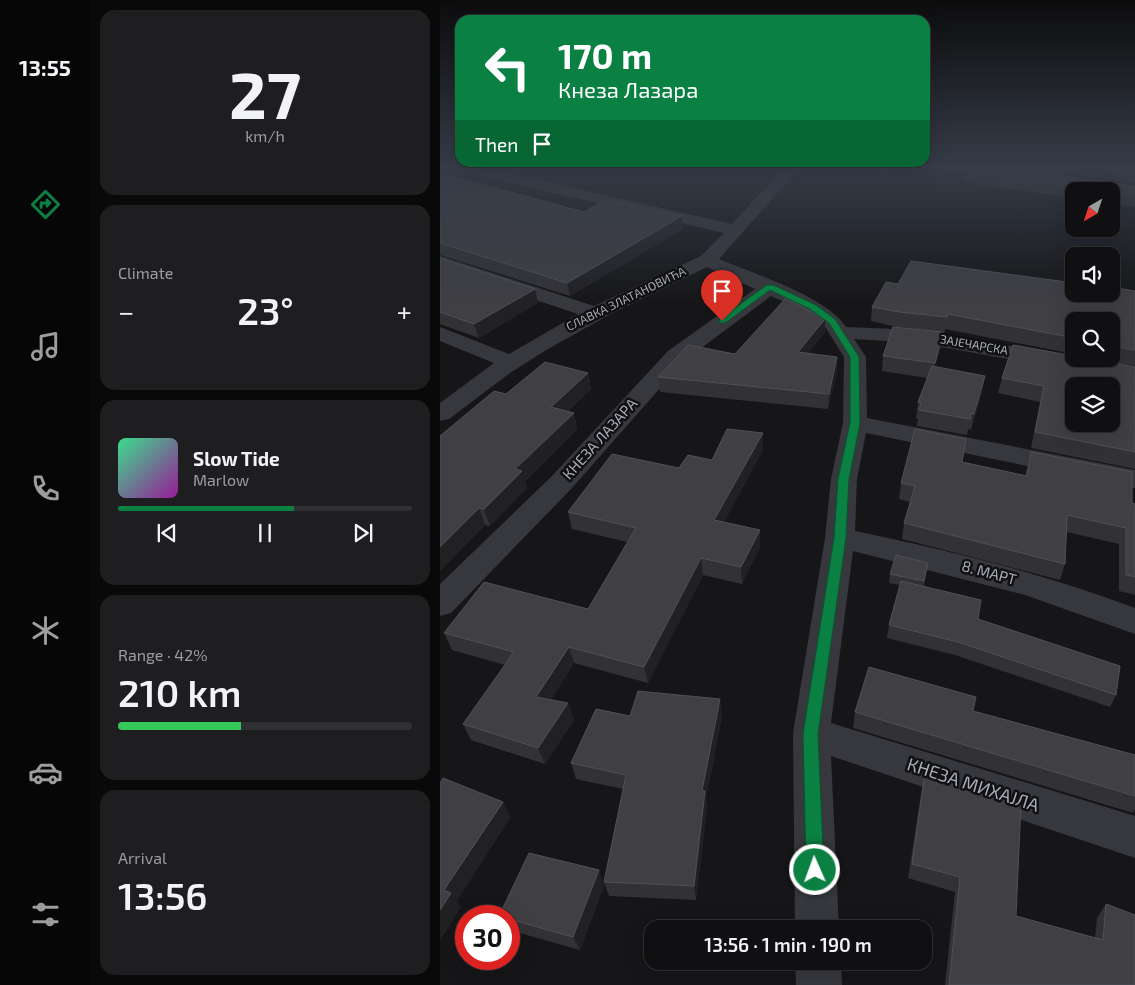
<!DOCTYPE html>
<meta charset="utf-8">
<style>
:root{--surface:#101012;--page:#1e1e20;--text:#f1f3f6;--muted:#9c9d9f;--line:#303032;--accent:#0b8043}
body{margin:0;font-family:"Exo 2",sans-serif;background:var(--page);color:var(--text);height:100vh;display:flex;flex-direction:column;font-size:19px;white-space:nowrap}
*{box-sizing:border-box;margin:0}
p{font-size:16px;color:var(--muted)}
.icon{flex:none;width:28px;height:28px;fill:none;stroke:currentColor;stroke-width:2;stroke-linecap:round;stroke-linejoin:round}
.map{position:relative;flex:1;overflow:hidden}
.drawer{display:flex;flex-direction:column;gap:10px;padding:10px;background:#09090a;width:350px}
.drawer>*{flex:none}
.top-card{position:absolute;left:15px;top:15px;width:475px;height:152px;border-radius:15px;box-shadow:0 5px 20px #0002,0 0 0 1px var(--line);background:#0b8043;color:#fff;overflow:hidden}
.needle{width:32px;rotate:219deg}
.controls{position:absolute;left:625px;top:182px;display:grid;gap:10px}
.controls a{display:grid;place-items:center;width:55px;height:55px;border-radius:10px;background:var(--surface);box-shadow:0 5px 20px #0002,0 0 0 1px var(--line);font-size:25px}
.speed{position:absolute;left:15px;top:905px;display:flex;gap:10px;font-size:25px;font-weight:700;text-align:center}
.speed>*{display:grid;place-content:center;width:65px;height:65px;border-radius:50%;background:var(--surface);box-shadow:0 5px 20px #0002,0 0 0 1px var(--line);line-height:1}
.speed .limit{border:8px solid #d22;background:#fff;color:#111}
.pin{position:absolute;display:grid;place-items:center;width:42px;height:42px;color:#fff;margin:-51px -21px;border-radius:50% 50% 50% 0;rotate:-45deg;box-shadow:0 0 5px #0007}
.pin .icon{rotate:45deg}
.me{position:absolute;width:55px;margin:-28px;rotate:358deg;stroke-linejoin:round;filter:drop-shadow(0 0 4px #0008)}
.turn{display:flex;align-items:center;gap:18px;height:105px;padding:0 20px;font-size:22px}
.turn .icon{width:65px;height:65px;stroke-width:2.5}
.turn b{display:block;font-size:35px;line-height:42px}
.then{display:flex;align-items:center;height:48px;padding:0 20px;background:#0003;gap:10px;font-size:19px}
.big{font-size:38px;font-weight:600;line-height:1.1}
.drawer .tile{flex:1;display:flex;flex-direction:column;justify-content:center;gap:8px;min-width:0;padding:0 18px;border-radius:15px;background:var(--page)}
.drawer .dial{align-items:center;gap:0}
.dial b{font-size:65px;line-height:1}
.song{display:flex;align-items:center;gap:15px}
.cover{width:60px;height:60px;border-radius:8px;background:linear-gradient(135deg,hsl(150 70% 55%),hsl(300 70% 35%))}
.played{height:5px;border-radius:2px;background:linear-gradient(90deg,var(--accent) 60%,var(--line) 60%)}
.keys{display:flex;justify-content:space-around;direction:ltr}
.heat{display:flex;justify-content:space-between;align-items:center;font-size:28px;direction:ltr}
.charge{height:8px;border-radius:4px;background:linear-gradient(90deg,#34c759 42%,var(--line) 0)}
.trip{position:absolute;left:204px;top:920px;width:288px;height:50px;border-radius:15px;background:var(--surface);box-shadow:0 5px 20px #0002,0 0 0 1px var(--line);font-weight:600;line-height:50px;text-align:center}
main{display:flex;flex:1;min-height:0}
.tab-bar{display:flex;flex-direction:column;width:90px;justify-content:space-around;align-items:center;background:#060607;color:var(--muted)}
.tab-bar .icon{width:35px;height:35px}
.tab-bar .selected{color:var(--accent)}
.tab-bar b{font-size:22px;color:var(--text)}
.map>svg:first-child{display:block}
.lines{fill:none;stroke-linecap:round;stroke-linejoin:round}
.minor{fill:#37383d;fill-rule:evenodd}
.wall{fill:#323236}
.shaded-wall{fill:#212124}
.building{fill:#3f3f44;stroke:#4f5156;fill-rule:evenodd}
.route{fill:#0b8043;stroke:#07532c}
.labels{text-anchor:middle;stroke-width:5;stroke-linejoin:round;paint-order:stroke}
.far-street-label{font-size:12px;fill:#a8adb8;stroke:#111113}
.street-label{font-size:15px;fill:#a8adb8;stroke:#111113}
.near-street-label{font-size:18px;fill:#a8adb8;stroke:#111113}
</style>
<main>
<nav class="tab-bar">
<b>13:55</b>
<svg class="icon selected" aria-label="directions" viewBox="0 0 24 24"><path d="M12 3l9 9-9 9-9-9zM9 14v-3h6M13 9l2 2-2 2"/></svg>
<svg class="icon" aria-label="music" viewBox="0 0 24 24"><path d="M9 18V5l10-2v13"/><circle cx="6" cy="18" r="3"/><circle cx="16" cy="16" r="3"/></svg>
<svg class="icon" aria-label="phone" viewBox="0 0 24 24"><path d="M5 4h4l2 5-3 2q2 4 5 5l2-3 5 2v4C11 20 4 13 5 4z"/></svg>
<svg class="icon" aria-label="climate" viewBox="0 0 24 24"><path d="M12 3v18M4 7l16 10M4 17L20 7"/></svg>
<svg class="icon" aria-label="car" viewBox="0 0 24 24"><path d="M5 17H2v-5l4-1 3-4h7l3 4 3 1v5h-3M9 17h6M6 11h13"/><circle cx="7" cy="17" r="2"/><circle cx="17" cy="17" r="2"/></svg>
<svg class="icon" aria-label="filters" viewBox="0 0 24 24"><path d="M4 7h16M4 17h16"/><circle cx="9" cy="7" r="2"/><circle cx="15" cy="17" r="2"/></svg>
</nav>
<section class="drawer">
<div class="tile dial"><b>27</b><p>km/h</p></div>
<div class="tile"><p>Climate</p>
<div class="heat"><a>−</a><b class="big">23°</b><a>+</a></div>
</div>
<div class="tile">
<div class="song"><i class="cover"></i><div><b>Slow Tide</b><p>Marlow</p></div></div>
<div class="played"></div>
<div class="keys"><svg class="icon" aria-label="previous" viewBox="0 0 24 24"><path d="M18 5L8 12l10 7zM5 5v14"/></svg><svg class="icon" aria-label="pause" viewBox="0 0 24 24"><path d="M8 5v14M16 5v14"/></svg><svg class="icon" aria-label="next" viewBox="0 0 24 24"><path d="M6 5l10 7-10 7zM19 5v14"/></svg></div>
</div>
<div class="tile"><p>Range · 42%</p><b class="big">210 km</b><div class="charge"></div></div>
<div class="tile"><p>Arrival</p><b class="big">13:56</b></div>
</section>
<div class="map">
<svg width="695" height="985" viewBox="0 0 695 985">
<rect width="100%" height="100%" fill="#161618"/>
<g class="lines">
<g class="minor">
<path d="M9,166H37L292,224L345,166H361L279,259C314,274 386,296 406,327L479,330L616,354L619,359L616,364L608,366L479,343L414,339L426,357L427,418L695,470V488L426,433L417,479L415,531C510,551 604,573 695,608V634L585,595L413,551L391,723L695,816V858L391,756L399,929H355L353,733L385,538L391,479L403,423L404,357L384,325L366,311L331,296L244,361L132,488L11,613L0,616V584L112,476L228,351L315,289L267,267L169,315L108,349L70,373L9,419L0,421V403L54,363L0,341V327L69,354L138,314L0,268V256L154,306L261,256L284,233L16,170Z"/>
<path d="M516,166H558L571,169L573,172C568,179 522,173 516,166Z"/>
<polygon points="355,961 401,961 402,985 356,985"/>
</g>
</g>
<g class="wall">
<polygon points="258,166 288,166 281,171"/>
<polygon points="402,166 451,166 445,173 402,167"/>
<polygon points="575,166 695,166 695,183"/>
<polygon points="526,172 695,186 695,207 671,203 671,191 634,191 634,198 525,182"/>
<polygon points="0,173 144,212 242,216 243,229 130,296 0,255"/>
<polygon points="0,258 98,303 39,338 0,324"/>
<polygon points="458,284 695,291 695,366 667,362 695,367 695,469 591,448 600,402 558,393 562,378 634,359 671,359 671,321 634,321 634,354 505,329 505,332 457,327 431,321 432,307"/>
<polygon points="385,319 385,332 368,353 397,371 388,409 220,392 218,377 295,354"/>
<polygon points="503,332 501,347 495,367 545,376 542,392 531,430 528,429 527,435 477,426 478,419 476,419 478,402 487,378 442,371 443,356"/>
<polygon points="148,373 151,389 128,411 134,413 137,429 85,481 87,488 50,526 45,525 0,571 66,394"/>
<polygon points="323,433 323,450 284,522 320,530 320,547 302,584 263,575 208,683 134,663 111,700 128,703 134,720 105,764 31,740 23,724 65,665 12,650 4,633 148,609 187,542 132,529 128,512 239,468 272,460"/>
<polygon points="591,452 692,503 695,504 695,595 679,591 679,544 627,532 625,564 620,580 462,539 464,523 470,502 459,499 461,483 522,462 585,476"/>
<polygon points="488,563 484,586 538,619 676,695 670,707 515,655 447,638 449,625 460,585 449,583 450,574"/>
<polygon points="533,711 695,755 695,810 693,813 413,728 415,712"/>
<polygon points="190,716 282,716 266,798 267,807 256,900 169,896 164,882 183,789 136,779 131,763"/>
<polygon points="485,773 576,916 655,938 657,918 666,904 695,985 505,985 515,892 468,878 482,788"/>
<polygon points="164,885 140,950 69,930 69,916"/>
</g>
<g class="shaded-wall">
<polygon points="280,166 288,166 281,171"/>
<polygon points="446,166 451,166 445,173"/>
<polygon points="242,216 243,229 130,296 127,283"/>
<polygon points="95,289 98,303 39,338 34,324"/>
<polygon points="385,319 385,332 358,366 358,352"/>
<polygon points="503,332 501,347 492,379 495,363"/>
<polygon points="397,357 397,371 388,409 389,394"/>
<polygon points="148,373 151,389 115,423 111,407"/>
<polygon points="545,376 542,392 531,430 534,414"/>
<polygon points="134,413 137,429 85,481 87,488 50,526 44,509 75,469"/>
<polygon points="323,433 323,450 276,537 274,520"/>
<polygon points="39,508 45,525 0,571 0,547"/>
<polygon points="320,530 320,547 302,584 301,567"/>
<polygon points="261,558 263,575 208,683 204,667"/>
<polygon points="129,647 134,663 103,713 96,697"/>
<polygon points="280,699 282,716 266,798 267,807 256,900 254,886 262,791"/>
<polygon points="128,703 134,720 105,764 98,748"/>
<polygon points="63,802 71,817 17,901 21,907 0,941 0,910 4,890"/>
<polygon points="159,870 164,885 140,950 133,937"/>
</g>
<g class="building">
<polygon points="530,166 554,166 695,186 695,196 671,193 671,191 661,191 526,172"/>
<polygon points="647,166 695,166 695,173"/>
<polygon points="0,173 144,212 166,200 242,216 127,283 0,243"/>
<polygon points="0,258 95,289 34,324 0,312"/>
<polygon points="471,261 634,283 634,294 671,294 671,287 695,291 695,350 671,346 671,321 634,321 634,338 508,314 507,317 459,312 432,307 446,282 458,284"/>
<polygon points="346,298 385,319 358,352 397,357 389,394 218,377 248,345 295,354"/>
<polygon points="453,327 503,332 495,363 443,356"/>
<path d="M573,345L634,356V359H651L695,367V452L595,432L604,386L562,378ZM634,386H671V424H634Z"/>
<polygon points="105,362 148,373 111,407 134,413 75,469 82,471 44,509 39,508 0,547 0,436 54,391 66,394"/>
<polygon points="492,366 545,376 534,414 531,413 530,419 479,410 481,403 478,402"/>
<polygon points="287,429 323,433 274,520 320,530 301,567 261,558 204,667 129,647 96,697 128,703 98,748 23,724 74,652 4,633 44,582 148,609 196,528 128,512 172,454 239,468 248,455 272,460"/>
<polygon points="475,429 526,439 522,462 587,476 591,452 692,472 692,503 695,504 695,577 686,575 686,528 627,515 625,564 464,523 475,486 461,483"/>
<polygon points="456,555 488,563 484,581 450,574"/>
<polygon points="461,581 541,600 538,619 680,666 676,695 518,642 449,625"/>
<polygon points="429,667 536,697 533,711 695,755 695,796 415,712"/>
<polygon points="198,691 280,699 262,791 265,791 254,886 164,882 186,775 131,763 156,709 190,716"/>
<polygon points="485,773 581,804 576,916 663,940 666,904 695,915 695,985 509,985 520,877 472,864"/>
<polygon points="3,778 63,802 4,890 11,893 0,910 0,783"/>
<polygon points="89,853 159,870 133,937 69,919 69,916 59,916"/>
</g>
<linearGradient id="sky" x2="0" y2="1"><stop stop-color="#0c0c0d"/><stop offset="0.55" stop-color="#363c48"/><stop offset="1" stop-color="#363c48" stop-opacity="0"/></linearGradient>
<rect width="695" height="304" fill="url(#sky)"/>
<polygon class="route" points="327,285 333,285 376,305 395,319 419,357 420,423 409,479 406,538 378,734 384,870 381,876 375,879 369,876 366,870 363,734 394,538 398,479 410,423 410,357 389,323 370,309 330,290 285,323 279,323 279,319"/>
<g class="labels">
<g class="far-street-label">
<text transform="translate(186 299) rotate(-26)" y="4">СЛАВКА ЗЛАТАНОВИЋА</text>
<text transform="translate(534 345) rotate(10)" y="4">ЗАЈЕЧАРСКА</text>
</g>
<g class="street-label">
<text transform="translate(160 439) rotate(-48)" y="5">КНЕЗА ЛАЗАРА</text>
<text transform="translate(549 573) rotate(15)" y="5">8. МАРТ</text>
</g>
<g class="near-street-label">
<text transform="translate(533 785) rotate(18)" y="6">КНЕЗА МИХАЈЛА</text>
</g>
</g>
</svg>
<div class="controls">
<a><svg class="needle" viewBox="-14 -14 28 28"><path d="M0-13l5 13h-10z" fill="#e53935"/><path d="M0 13l5-13h-10z" fill="#9c9d9f"/></svg></a>
<a><svg class="icon" aria-label="sound" viewBox="0 0 24 24"><path d="M4 9h4l5-4v14l-5-4H4zM17 9q2 3 0 6"/></svg></a>
<a><svg class="icon" aria-label="search" viewBox="0 0 24 24"><circle cx="10" cy="10" r="6"/><path d="M15 15l6 6"/></svg></a>
<a><svg class="icon" aria-label="layers" viewBox="0 0 24 24"><path d="M12 4l9 5-9 5-9-5zM3 14l9 5 9-5"/></svg></a>
</div>
<div class="speed"><div class="limit">30</div></div>
<div class="pin" style="left:282px;top:321px;background:#d93025"><svg class="icon" aria-label="arrive" viewBox="0 0 24 24"><path d="M6 21V4h12l-3 4 3 4H6"/></svg></div>
<svg class="me" style="left:375px;top:870px" viewBox="-20 -20 40 40"><circle r="17" fill="#0b8043" stroke="#fff" stroke-width="3"/><path d="M0-11L8 9 0 5-8 9z" fill="#fff"/></svg>
<div class="trip">13:56 · 1 min · 190 m</div>
<div class="top-card">
<div class="turn"><svg class="icon" aria-label="left" viewBox="0 0 24 24"><path d="M17 20v-9H6M10 6l-5 5 5 5"/></svg><div><b>170 m</b>Кнеза Лазара</div></div>
<div class="then">Then<svg class="icon" aria-label="arrive" viewBox="0 0 24 24"><path d="M6 21V4h12l-3 4 3 4H6"/></svg></div>
</div>
</div>
</main>
